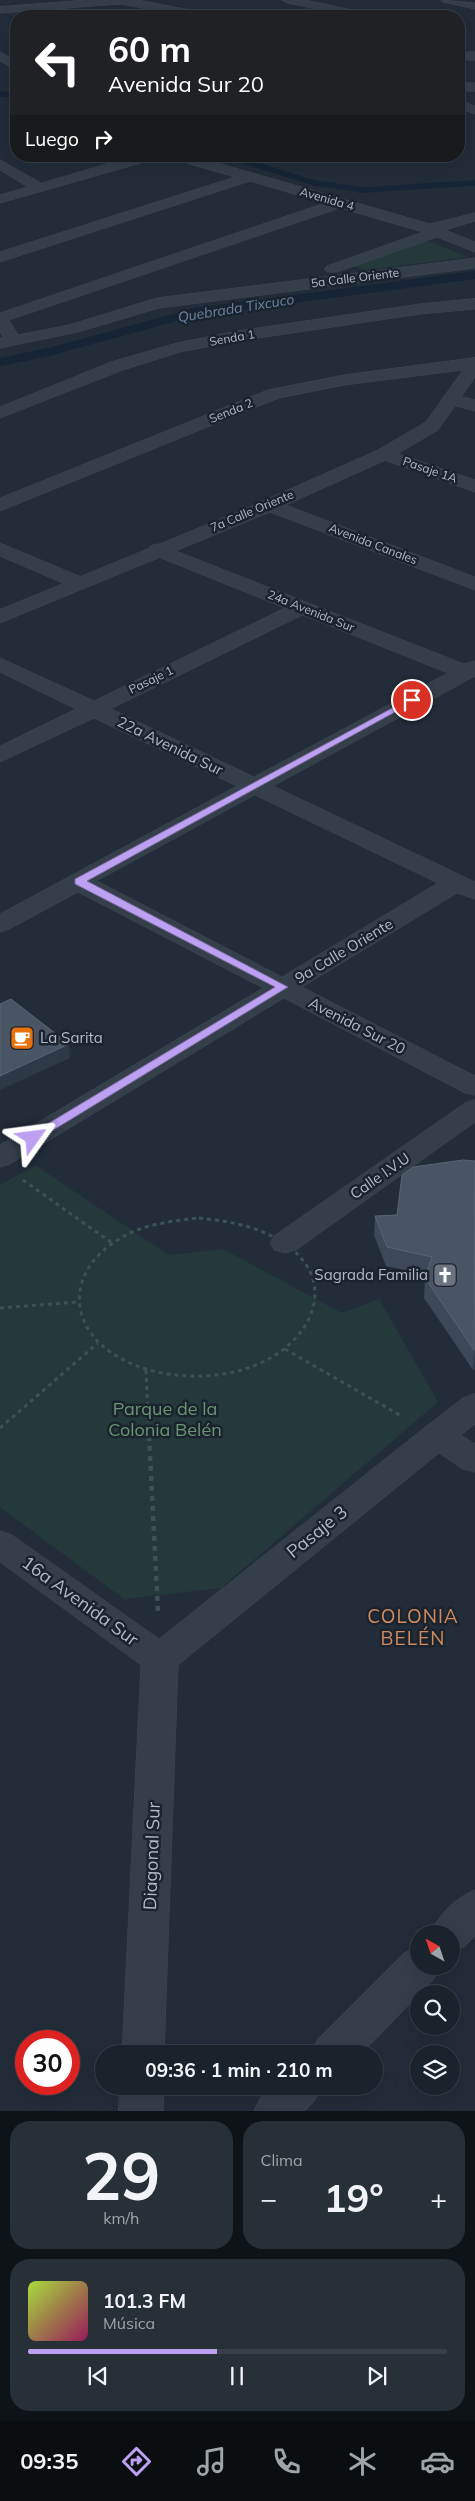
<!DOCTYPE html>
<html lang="es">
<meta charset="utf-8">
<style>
:root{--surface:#1a222b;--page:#272f37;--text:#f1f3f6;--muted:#9fa4a9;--line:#383f47;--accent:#bca0f2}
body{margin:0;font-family:Mulish,sans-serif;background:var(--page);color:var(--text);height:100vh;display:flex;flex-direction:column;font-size:19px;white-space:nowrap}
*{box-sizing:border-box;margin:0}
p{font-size:16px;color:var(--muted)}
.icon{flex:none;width:28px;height:28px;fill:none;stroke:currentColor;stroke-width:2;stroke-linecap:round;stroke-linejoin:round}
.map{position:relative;height:2111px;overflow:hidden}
.panel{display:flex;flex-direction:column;gap:10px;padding:10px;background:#0e1318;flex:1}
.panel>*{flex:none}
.top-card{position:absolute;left:10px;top:10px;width:455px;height:152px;border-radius:20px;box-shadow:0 5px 20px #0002,0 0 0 1px var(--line);background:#202124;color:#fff;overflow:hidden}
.needle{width:32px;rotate:320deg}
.tools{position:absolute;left:410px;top:1925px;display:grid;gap:10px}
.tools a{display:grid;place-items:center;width:50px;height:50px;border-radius:50%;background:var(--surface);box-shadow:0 5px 20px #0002,0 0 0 1px var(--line);font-size:25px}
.speed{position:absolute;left:15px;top:2030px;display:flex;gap:10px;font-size:25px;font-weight:700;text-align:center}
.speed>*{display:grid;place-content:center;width:65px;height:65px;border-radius:50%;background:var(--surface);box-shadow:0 5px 20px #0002,0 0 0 1px var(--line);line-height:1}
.speed .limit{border:8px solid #d22;background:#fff;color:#111}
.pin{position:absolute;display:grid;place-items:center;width:42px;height:42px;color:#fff;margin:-21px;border:2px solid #fff;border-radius:50%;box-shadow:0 1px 5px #0007}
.me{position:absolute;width:55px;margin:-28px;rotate:59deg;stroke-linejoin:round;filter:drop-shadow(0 0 4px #0008)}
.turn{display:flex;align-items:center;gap:18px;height:105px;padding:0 15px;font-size:22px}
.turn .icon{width:65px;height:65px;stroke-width:2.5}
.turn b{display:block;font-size:35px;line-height:42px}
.then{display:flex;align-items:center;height:48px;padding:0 15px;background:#0003;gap:10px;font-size:19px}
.big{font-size:38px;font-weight:700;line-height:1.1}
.panel .tile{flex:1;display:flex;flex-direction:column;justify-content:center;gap:8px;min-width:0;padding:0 18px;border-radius:20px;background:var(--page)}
.panel .dial{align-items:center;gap:0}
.dial b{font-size:65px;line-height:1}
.song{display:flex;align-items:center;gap:15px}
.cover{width:60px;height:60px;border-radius:8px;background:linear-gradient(135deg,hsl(80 70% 55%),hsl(330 70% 35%))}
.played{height:5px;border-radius:2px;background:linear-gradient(90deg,var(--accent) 45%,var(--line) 45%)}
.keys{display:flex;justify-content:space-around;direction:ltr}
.heat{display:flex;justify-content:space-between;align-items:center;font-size:28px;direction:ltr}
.panel .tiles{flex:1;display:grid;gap:10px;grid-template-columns:1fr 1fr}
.tile:last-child{grid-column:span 2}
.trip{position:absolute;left:95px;top:2045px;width:288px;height:50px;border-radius:25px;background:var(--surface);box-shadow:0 5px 20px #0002,0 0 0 1px var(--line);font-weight:700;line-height:50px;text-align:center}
.tabs{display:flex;height:80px;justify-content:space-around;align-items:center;background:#0a0e11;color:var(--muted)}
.tabs .icon{width:35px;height:35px}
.tabs .current{color:var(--accent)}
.tabs b{font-size:22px;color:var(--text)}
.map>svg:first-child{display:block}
.green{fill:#23393a}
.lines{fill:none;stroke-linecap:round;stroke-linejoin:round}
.stream-far1{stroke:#152436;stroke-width:5.5}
.stream{stroke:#152436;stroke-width:8}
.pedestrian-casing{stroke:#3e4853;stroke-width:1}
.minor-casing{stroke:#3e4853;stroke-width:1}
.tertiary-casing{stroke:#3e4853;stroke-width:1}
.path-far1{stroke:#3c5253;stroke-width:3;stroke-dasharray:4 4;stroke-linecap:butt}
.path{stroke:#3c5253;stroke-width:4.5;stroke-dasharray:5 5;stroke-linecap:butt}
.pedestrian{fill:#353f4a;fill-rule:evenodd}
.minor{fill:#353f4a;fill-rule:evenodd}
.tertiary{fill:#353f4a;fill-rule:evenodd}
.wall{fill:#3d4958}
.shaded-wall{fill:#2d3947}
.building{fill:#495564;stroke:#596573}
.route{fill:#bca0f2;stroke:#7a689d}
.labels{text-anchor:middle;stroke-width:5;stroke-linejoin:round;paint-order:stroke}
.far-street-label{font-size:12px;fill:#b0b9c6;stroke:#1b242e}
.far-water-label{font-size:14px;font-style:italic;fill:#6985a5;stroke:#1b242e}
.street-label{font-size:15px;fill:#b0b9c6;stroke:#1b242e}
.poi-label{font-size:15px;fill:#b0b9c6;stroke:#1b242e;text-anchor:start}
.near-park-label{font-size:18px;fill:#679670;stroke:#1b242e}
.near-street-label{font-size:18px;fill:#b0b9c6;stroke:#1b242e}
.near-neighbourhood-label{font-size:19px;letter-spacing:1px;fill:#d28b5e;stroke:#1b242e}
</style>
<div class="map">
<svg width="475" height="2111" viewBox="0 0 475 2111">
<rect width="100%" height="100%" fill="#222d39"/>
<g class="green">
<polygon points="420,238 468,257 365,270 354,266"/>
<polygon points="35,1165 169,1255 223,1249 342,1313 379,1299 438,1402 221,1588 124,1599 0,1507 0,1185"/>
</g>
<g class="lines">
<g class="stream-far1">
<polyline points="0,94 16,95"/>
<polyline points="228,156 314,183 364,190 475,183"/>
</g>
<polyline class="stream" points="0,362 49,352 195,312 475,275"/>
<g class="pedestrian-casing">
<g id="pedestrian">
<polygon points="451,394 475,400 475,411 445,403 442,399 445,395"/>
<polygon points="384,449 475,480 475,492 378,458 375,454 378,450"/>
</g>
</g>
<g class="minor-casing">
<g id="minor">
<polygon points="87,0 138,0 205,13 211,16 187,16 121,4 0,13 0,7"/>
<polygon points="282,0 305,0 366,13 372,16 350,16 288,3"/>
<polygon points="441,0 475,3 475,9 443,2"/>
<polygon points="0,52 16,61 16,70 0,61"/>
<rect x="459" y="52" width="16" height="8"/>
<rect x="459" y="83" width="16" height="8"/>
<polygon points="459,100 475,106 475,114 459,108"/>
<polygon points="134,156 157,156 155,159 0,203 0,195 28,187 0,170 0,160 41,183"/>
<polygon points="170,156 193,156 430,224 475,213 475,221 445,230 475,242 475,252 437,237 337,272 327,272 324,269 327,266 423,232 340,208 9,320 18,335 69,325 157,298 475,258 475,268 159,308 78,332 0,348 0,338 3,337 0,332 0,313 325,203 250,181 0,262 0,252 235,177 172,159"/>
<polygon points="475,299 475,309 420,314 238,341 180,352 123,370 0,418 0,407 111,362 177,343 238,331 420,304"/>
<polygon points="475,358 475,377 438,430 390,458 277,509 263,509 260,505 263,501 378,450 426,422 463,370 344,385 279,398 0,511 0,498 268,390 344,375"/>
<polygon points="0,543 86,579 89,583 86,587 79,589 72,587 0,556"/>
<path d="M158,544L464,664L475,661V676L273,786L475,882V899L457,893L302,987L475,1076V1095L465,1093L284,998L10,1164L0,1167V1145L263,988L78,892L9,929L0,932V914L237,786L94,718L0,762V746L76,709L0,672V658L94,701L285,608L151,554L148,550L151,546ZM303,615L448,673L254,777L111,709ZM255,795L438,883L282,977L97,881Z"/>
<polygon points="475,1100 475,1122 296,1250 285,1253 274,1250 270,1243 274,1236 465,1103"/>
<polygon points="475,1394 475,1424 461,1435 475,1444 475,1472 463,1469 439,1453 178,1665 164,2054 122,2054 141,1665 0,1562 0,1531 12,1535 159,1639 424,1428 463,1398"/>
<path d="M475,1890V1936L464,1947L451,1951V1934H430C439,1914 455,1898 475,1890Z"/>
<polygon points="419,1948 419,1966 440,1966 434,1979 361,2054 311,2054 317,2040 404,1953"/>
<polygon points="120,2086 164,2086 163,2111 119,2111"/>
<polygon points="271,2086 322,2086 315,2100 305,2111 254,2111 261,2097"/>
</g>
</g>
<g class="tertiary-casing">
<polygon id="tertiary" points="270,499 475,577 475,590 270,512 0,623 0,610"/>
</g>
<g class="path-far1">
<polyline points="23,1180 112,1243"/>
<path d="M199,1218C227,1221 258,1226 282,1242C339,1278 315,1337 263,1362C242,1372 219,1376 196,1376C170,1376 143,1371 120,1358C66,1328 66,1271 119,1239C143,1224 172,1221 199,1218Z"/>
<polyline points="0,1308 77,1302"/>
<polyline points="285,1349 403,1417"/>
<polyline points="146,1370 149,1437"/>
<polyline points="0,1428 98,1343"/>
</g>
<polyline class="path" points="149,1436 158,1611"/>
<use href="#pedestrian" class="pedestrian"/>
<use href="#minor" class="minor"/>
<use href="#tertiary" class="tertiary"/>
</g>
<polygon class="wall" points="475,1161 475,1369 473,1370 424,1298 425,1278 426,1275 386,1266 374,1235 375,1216 397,1215"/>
<g class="shaded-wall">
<polygon points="69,1044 70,1058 0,1090 0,1076"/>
<polygon points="474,1350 475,1369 473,1370"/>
</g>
<g class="building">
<polygon points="11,999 69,1044 0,1076 0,1004"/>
<polygon points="463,1160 475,1161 474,1350 425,1278 432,1257 387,1247 375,1216 397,1215 402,1175 413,1167"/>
</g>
<polygon class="route" points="409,699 417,700 87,881 288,987 37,1140 29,1140 29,1135 275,987 75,884 75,879"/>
<defs>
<g id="cafe-square" transform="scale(1.25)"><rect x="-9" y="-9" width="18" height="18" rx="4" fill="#e8710a" stroke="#1b242e"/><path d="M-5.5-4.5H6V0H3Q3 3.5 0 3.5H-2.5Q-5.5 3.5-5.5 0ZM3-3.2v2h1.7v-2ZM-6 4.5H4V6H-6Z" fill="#fff"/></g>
<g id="church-square" transform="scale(1.25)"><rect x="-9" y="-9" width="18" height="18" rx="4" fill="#6b7280" stroke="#1b242e"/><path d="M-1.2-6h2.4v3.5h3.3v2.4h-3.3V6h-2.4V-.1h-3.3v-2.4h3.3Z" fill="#fff"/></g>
</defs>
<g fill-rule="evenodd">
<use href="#cafe-square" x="22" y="1038"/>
<use href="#church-square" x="445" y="1275"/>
</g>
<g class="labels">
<g class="far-street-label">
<text transform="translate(327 199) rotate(16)" y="4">Avenida 4</text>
<text transform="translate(355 278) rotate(-7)" y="4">5a Calle Oriente</text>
<text transform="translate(232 338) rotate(-10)" y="4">Senda 1</text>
<text transform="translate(231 411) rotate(-22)" y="4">Senda 2</text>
<text transform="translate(430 470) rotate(19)" y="4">Pasaje 1A</text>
<text transform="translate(252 511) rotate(-23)" y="4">7a Calle Oriente</text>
<text transform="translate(373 544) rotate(21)" y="4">Avenida Canales</text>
<text transform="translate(311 611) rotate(22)" y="4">24a Avenida Sur</text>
<text transform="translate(151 680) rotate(-26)" y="4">Pasaje 1</text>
</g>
<g class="far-water-label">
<text transform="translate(236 308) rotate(-9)" y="5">Quebrada Tixcuco</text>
</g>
<g class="street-label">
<text transform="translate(170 746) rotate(26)" y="5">22a Avenida Sur</text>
<text transform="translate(344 951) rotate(-31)" y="5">9a Calle Oriente</text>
<text transform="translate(357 1026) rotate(27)" y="5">Avenida Sur 20</text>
<text transform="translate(380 1176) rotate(-35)" y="5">Calle I.V.U</text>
</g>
<g class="poi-label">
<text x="40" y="1043">La Sarita</text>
<text x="428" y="1280" text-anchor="end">Sagrada Familia</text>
</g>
<g class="near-park-label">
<text x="165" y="1415">Parque de la<tspan x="165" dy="21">Colonia Belén</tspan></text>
</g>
<g class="near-street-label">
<text transform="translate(317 1532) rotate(-39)" y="6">Pasaje 3</text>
<text transform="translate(80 1601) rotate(36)" y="6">16a Avenida Sur</text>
<text transform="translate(152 1856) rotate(-88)" y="6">Diagonal Sur</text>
</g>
<g class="near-neighbourhood-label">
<text x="413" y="1623">COLONIA<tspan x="413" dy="22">BELÉN</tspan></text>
</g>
</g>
</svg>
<div class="tools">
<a><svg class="needle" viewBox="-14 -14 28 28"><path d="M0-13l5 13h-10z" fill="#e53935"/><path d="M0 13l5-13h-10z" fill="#9fa4a9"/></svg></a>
<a><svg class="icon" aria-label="search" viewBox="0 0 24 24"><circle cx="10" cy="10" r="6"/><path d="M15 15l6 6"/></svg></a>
<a><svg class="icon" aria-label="layers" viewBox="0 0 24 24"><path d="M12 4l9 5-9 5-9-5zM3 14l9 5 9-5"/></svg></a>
</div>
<div class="speed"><div class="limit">30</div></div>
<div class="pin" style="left:412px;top:700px;background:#d93025"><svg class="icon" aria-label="arrive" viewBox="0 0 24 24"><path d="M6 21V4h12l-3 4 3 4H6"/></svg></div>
<svg class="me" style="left:33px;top:1138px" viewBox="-20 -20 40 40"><path d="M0-17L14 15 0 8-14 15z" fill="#bca0f2" stroke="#fff" stroke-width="4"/></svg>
<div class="trip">09:36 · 1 min · 210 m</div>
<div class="top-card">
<div class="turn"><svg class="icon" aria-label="left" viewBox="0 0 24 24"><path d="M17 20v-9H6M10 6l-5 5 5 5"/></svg><div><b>60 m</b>Avenida Sur 20</div></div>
<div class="then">Luego<svg class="icon" aria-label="right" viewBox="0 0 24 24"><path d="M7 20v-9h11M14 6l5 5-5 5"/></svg></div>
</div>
</div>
<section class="panel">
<div class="tiles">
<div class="tile dial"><b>29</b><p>km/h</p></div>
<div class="tile"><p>Clima</p>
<div class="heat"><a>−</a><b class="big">19°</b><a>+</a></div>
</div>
<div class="tile">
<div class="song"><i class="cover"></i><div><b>101.3 FM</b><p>Música</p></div></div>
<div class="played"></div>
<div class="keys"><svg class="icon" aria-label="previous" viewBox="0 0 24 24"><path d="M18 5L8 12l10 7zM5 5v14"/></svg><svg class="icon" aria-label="pause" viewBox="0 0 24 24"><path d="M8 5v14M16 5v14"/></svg><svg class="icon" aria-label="next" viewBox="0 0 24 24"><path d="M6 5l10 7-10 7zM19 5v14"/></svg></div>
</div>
</div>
</section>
<nav class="tabs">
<b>09:35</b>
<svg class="icon current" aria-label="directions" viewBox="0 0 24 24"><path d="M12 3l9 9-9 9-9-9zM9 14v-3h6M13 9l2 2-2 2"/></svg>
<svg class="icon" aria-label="music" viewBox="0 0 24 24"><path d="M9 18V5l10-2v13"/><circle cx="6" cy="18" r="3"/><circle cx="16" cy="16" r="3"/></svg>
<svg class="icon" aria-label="phone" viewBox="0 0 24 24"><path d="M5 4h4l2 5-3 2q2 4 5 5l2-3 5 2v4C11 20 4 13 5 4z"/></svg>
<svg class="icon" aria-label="climate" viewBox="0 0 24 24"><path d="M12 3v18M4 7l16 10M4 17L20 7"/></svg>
<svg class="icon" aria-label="car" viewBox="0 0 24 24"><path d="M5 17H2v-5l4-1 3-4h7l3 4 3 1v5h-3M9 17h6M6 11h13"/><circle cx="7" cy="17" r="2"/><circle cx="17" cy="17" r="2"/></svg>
</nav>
